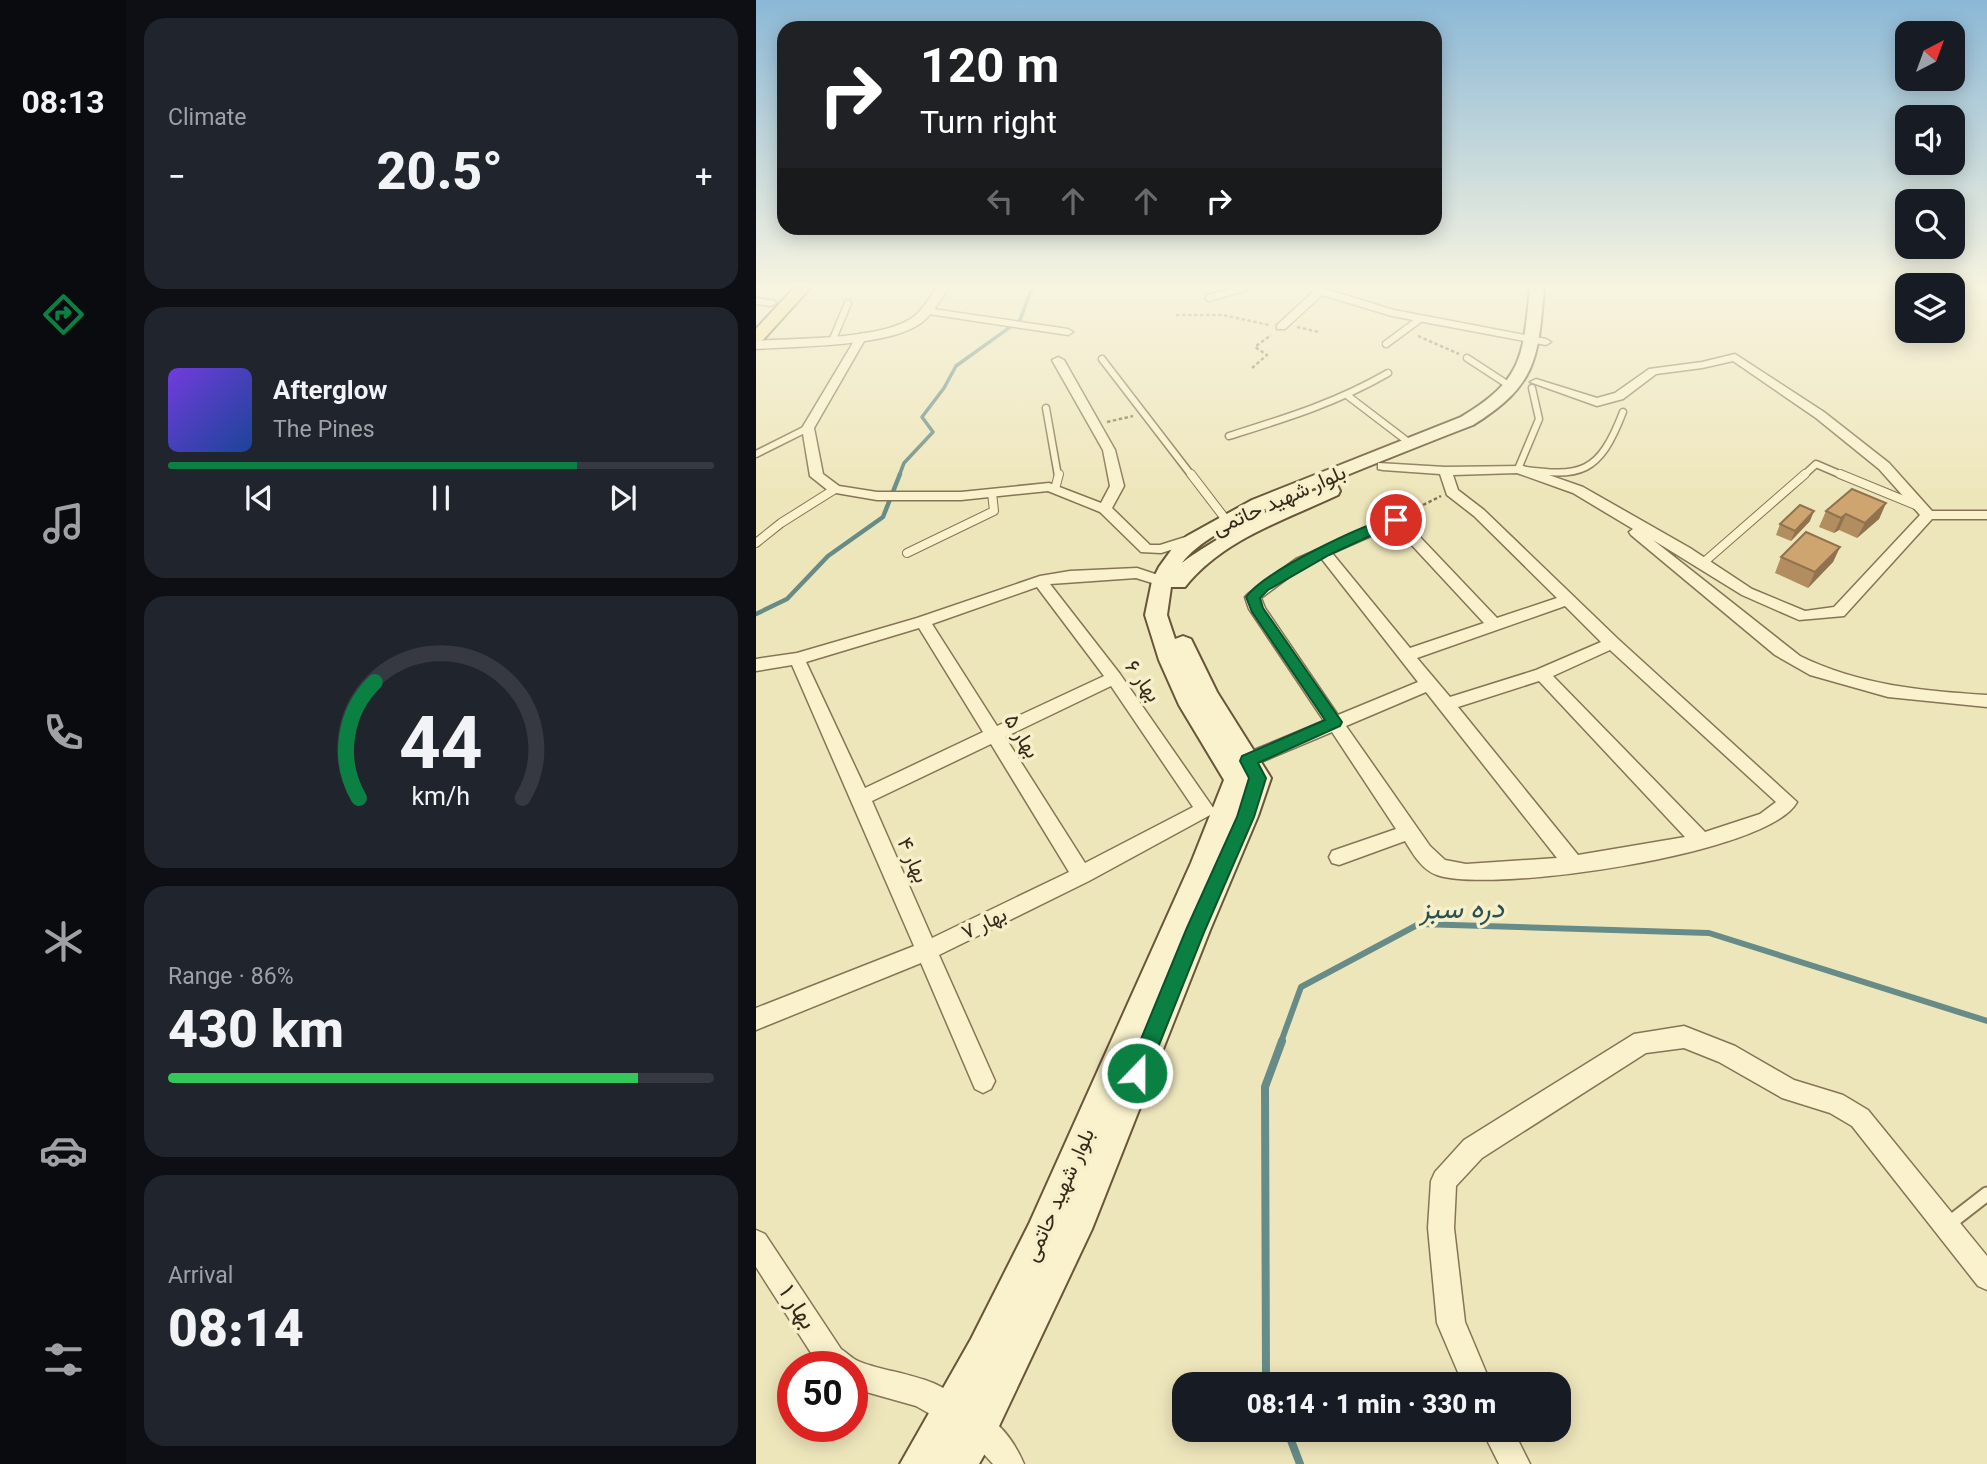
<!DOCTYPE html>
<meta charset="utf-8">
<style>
:root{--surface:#171b24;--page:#20242c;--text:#f1f3f6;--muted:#9ea1a6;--line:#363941;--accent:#0b8043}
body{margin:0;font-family:Georgia,Vazirmatn,serif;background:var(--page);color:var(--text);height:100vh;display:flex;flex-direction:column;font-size:26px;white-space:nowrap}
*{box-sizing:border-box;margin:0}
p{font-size:23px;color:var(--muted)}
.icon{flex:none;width:38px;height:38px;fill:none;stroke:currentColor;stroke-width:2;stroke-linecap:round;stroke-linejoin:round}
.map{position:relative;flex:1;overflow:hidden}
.details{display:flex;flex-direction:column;gap:18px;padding:18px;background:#0d0f14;width:630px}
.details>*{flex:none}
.guide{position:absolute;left:21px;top:21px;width:665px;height:214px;border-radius:21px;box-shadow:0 4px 18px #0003;background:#202124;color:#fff;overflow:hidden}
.needle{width:46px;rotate:41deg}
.fabs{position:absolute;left:1139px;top:21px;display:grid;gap:14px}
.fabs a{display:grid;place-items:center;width:70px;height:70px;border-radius:14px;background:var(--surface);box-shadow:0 4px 18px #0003;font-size:35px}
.speed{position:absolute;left:21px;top:1351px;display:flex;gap:14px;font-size:35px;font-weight:700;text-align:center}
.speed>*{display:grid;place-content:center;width:91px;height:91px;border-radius:50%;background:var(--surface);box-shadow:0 4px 18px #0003;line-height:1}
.speed .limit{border:10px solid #d22;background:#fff;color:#111}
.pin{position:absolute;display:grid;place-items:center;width:60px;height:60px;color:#fff;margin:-30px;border:4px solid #fff;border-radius:50%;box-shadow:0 2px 7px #0007}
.me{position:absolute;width:77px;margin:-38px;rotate:22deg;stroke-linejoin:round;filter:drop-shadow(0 0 5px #0008)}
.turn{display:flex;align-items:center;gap:24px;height:147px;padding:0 28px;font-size:32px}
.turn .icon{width:91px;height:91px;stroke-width:2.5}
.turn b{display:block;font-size:49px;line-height:60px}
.lanes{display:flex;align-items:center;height:66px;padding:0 28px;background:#0003;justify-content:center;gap:35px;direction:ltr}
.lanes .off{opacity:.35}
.big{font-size:52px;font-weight:800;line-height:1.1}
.details .widget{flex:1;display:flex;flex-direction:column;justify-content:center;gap:10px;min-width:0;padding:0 24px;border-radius:21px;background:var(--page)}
.details .dial{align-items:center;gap:0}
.dial svg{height:182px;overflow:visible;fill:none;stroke:var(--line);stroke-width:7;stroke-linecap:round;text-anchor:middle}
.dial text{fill:var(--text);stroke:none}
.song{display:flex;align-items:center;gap:21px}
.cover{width:84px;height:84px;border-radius:10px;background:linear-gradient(135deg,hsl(260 70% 55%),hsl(220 70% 35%))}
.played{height:7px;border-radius:4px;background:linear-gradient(90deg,var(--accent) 75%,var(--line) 75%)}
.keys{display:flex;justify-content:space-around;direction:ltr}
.heat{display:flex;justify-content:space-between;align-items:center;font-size:38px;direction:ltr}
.charge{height:10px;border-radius:5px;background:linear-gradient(90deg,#34c759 86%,var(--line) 0)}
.trip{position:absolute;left:416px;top:1372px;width:399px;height:70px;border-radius:21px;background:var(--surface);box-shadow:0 4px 18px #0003;font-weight:800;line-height:70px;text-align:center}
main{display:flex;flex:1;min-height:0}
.tabs{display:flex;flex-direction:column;width:126px;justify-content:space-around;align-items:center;background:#090b0e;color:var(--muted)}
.tabs .icon{width:49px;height:49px}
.tabs .active{color:var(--accent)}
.tabs b{font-size:32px;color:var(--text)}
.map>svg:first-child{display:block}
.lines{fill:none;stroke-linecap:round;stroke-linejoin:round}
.stream-far3{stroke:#678c88;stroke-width:3.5}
.stream-far2{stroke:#678c88;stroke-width:4.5}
.stream-far1{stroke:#678c88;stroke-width:6}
.stream{stroke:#678c88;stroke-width:8}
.service-far2-casing{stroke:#857555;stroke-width:9}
.service-far1-casing{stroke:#857555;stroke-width:10}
.service-casing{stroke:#857555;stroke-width:17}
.minor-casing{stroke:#857555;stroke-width:3}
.tertiary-casing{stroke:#857555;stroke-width:3}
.secondary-casing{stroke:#675638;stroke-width:4}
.primary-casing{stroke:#52422a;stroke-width:4}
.path{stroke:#857555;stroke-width:2.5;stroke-dasharray:3.5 2.5;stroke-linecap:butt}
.service-far2{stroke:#f9f2cd;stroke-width:6}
.service-far1{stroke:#f9f2cd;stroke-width:8}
.service{stroke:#f9f2cd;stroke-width:13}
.minor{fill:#f9f2cd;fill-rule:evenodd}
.tertiary{fill:#f9f2cd;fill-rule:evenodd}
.secondary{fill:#f9f2cd;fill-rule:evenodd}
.primary{fill:#f4e390;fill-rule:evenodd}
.wall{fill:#b18d5f}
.shaded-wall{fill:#90734e}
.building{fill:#cea46f;stroke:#90734e;stroke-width:2}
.route{fill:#0b8043;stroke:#07532c;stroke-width:2}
.labels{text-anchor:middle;stroke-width:7;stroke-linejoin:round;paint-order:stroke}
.street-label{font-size:21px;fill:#342a1a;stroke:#f6efca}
.near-street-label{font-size:24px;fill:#342a1a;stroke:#f6efca}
.near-water-label{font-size:28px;font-style:italic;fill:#295154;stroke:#f6efca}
</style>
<main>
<nav class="tabs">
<b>08:13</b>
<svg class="icon active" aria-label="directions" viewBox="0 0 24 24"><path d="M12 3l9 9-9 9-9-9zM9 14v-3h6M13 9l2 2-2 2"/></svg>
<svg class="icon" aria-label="music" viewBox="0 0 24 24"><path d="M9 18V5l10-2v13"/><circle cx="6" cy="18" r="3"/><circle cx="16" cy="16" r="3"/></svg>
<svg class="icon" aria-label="phone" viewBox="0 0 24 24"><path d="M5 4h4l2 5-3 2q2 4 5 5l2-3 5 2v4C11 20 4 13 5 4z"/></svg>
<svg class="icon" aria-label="climate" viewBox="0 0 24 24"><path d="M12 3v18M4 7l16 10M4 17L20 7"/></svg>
<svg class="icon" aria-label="car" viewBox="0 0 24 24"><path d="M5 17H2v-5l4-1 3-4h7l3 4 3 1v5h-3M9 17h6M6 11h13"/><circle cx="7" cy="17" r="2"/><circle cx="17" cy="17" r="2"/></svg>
<svg class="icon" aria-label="filters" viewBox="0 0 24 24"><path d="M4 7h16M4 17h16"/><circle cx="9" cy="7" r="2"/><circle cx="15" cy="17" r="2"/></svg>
</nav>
<section class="details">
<div class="widget"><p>Climate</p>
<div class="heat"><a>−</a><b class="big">20.5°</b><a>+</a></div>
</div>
<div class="widget">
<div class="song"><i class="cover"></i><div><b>Afterglow</b><p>The Pines</p></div></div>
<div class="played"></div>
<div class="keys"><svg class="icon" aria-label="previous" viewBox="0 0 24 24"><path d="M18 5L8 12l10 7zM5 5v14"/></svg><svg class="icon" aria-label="pause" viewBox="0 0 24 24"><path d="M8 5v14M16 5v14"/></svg><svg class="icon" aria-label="next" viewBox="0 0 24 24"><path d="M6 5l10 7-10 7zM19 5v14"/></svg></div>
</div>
<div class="widget dial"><svg viewBox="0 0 100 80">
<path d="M14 69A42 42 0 1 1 86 69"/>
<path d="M14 69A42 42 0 0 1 21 18" stroke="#0b8043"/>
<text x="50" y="56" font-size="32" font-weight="700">44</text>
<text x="50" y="72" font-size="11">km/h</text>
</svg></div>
<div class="widget"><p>Range · 86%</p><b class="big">430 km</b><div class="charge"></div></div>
<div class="widget"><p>Arrival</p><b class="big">08:14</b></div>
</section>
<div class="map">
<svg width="1231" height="1464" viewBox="0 0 1231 1464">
<rect width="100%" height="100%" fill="#eee6bb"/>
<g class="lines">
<polyline class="stream-far3" points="143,476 148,463 177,432 166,417 188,388 200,366 264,320 276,288"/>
<polyline class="stream-far2" points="0,614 31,599 72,556 127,517 144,474"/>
<polyline class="stream-far1" points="525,1042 545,987 663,924 953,933 1231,1021"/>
<g class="stream">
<polyline points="513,1384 510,1378 509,1087 526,1041"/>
<polyline points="531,1430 544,1464"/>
</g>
<g class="service-far2-casing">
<g id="service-far2">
<polyline points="453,298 488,288"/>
<polyline points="77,339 92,303"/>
<polyline points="630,344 664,319"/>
<polyline points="711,358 757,388"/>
<polyline points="346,359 436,476"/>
<path d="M776,388L783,419L762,469C826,478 843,474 867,412"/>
<polyline points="592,396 655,444"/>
<polyline points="290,408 302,476"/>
<path d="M473,436C530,418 580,403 632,373"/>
<polyline points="0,454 52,428"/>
<polyline points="1047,476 1060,464 1088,476"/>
</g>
</g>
<g class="service-far1-casing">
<g id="service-far1">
<polyline points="435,474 471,521"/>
<polyline points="1084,474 1162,506"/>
<polyline points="299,489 303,474"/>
<polyline points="0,543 25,523 79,489"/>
<polyline points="151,553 238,511 236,493"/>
<polyline points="947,563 1049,474"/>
</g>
</g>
<g class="service-casing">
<polyline id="service" points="1191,1225 1231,1194"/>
</g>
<g class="minor-casing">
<g id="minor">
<polygon points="549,288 566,288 638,310 790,339 795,342 790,345 636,316 566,295 529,329 521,329 521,325 557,292"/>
<polygon points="0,298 19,301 20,303 15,306 0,304"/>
<polygon points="170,308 312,329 317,332 312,335 166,313 165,311"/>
<polygon points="106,333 111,336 58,428 67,474 83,486 121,492 205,492 293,483 345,503 354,486 347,450 296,360 302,357 308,360 359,450 368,486 356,508 394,545 404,545 442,533 449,537 447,540 405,553 385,552 344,512 292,491 205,500 121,500 74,492 54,476 46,428 101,336"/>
<path d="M979,354L1068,412L1133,463L1176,511H1231V519H1176L1088,616L1043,620L986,595L897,540L1044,656C1103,685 1166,691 1231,695V707L1132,697L1054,675L1019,655L875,535L873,532L877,529L817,493L761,473L697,475L702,490L728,510L862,639L1041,802C1014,854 736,894 681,875C666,870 657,854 649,841L583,865L576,863L573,857L576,851L640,829L576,732L498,765H486L483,760L486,755L568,721L493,609L489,597L492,594L540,559L640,516L645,517L741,618L801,598L718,516L691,495L684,474L627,470L622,469V463L689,467L767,466L827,487L934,548L996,589L1049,611L1078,607L1164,515L1123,469L1060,418L977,361L946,368L900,374L867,399L841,406L774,382L780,379L841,398L859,393L893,369L946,362ZM638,526L728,623L654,648L576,553ZM565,558L662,682L582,715L509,608L505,598L533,577ZM809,606L845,642L780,670L694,697L661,658ZM854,650L1020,802L1004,814L949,832L797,676ZM783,681L929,837L822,855L702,707ZM670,692L801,858L710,864L689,860L674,846L590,726Z"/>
<path d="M381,568L411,578L413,581L406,586L380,578L294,584L364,674L458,809L456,814L333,881L183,955L239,1081L235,1089L227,1093L219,1089L165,963L0,1030V1008L158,946L36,665L0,671V659L41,653L161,618L284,576L314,571ZM281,587L348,676L241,726L176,624ZM163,628L227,732L109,788L50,662ZM355,686L437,807L329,863L249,737ZM235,744L313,872L176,938L116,801Z"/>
<polygon points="928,1026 979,1046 1038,1080 1087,1095 1112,1110 1231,1256 1231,1290 1222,1286 1096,1126 1074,1113 1026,1098 963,1062 928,1048 890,1053 726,1158 700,1186 698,1228 709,1322 735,1384 707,1384 681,1323 672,1228 675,1181 679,1172 708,1140 878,1034"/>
<path d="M0,1230L9,1234L85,1349C91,1353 97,1359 102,1361C134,1375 196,1375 211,1413L207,1423L197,1427L160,1406L96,1388V1367H64L0,1267Z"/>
<path d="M222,1412C244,1421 259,1443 268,1464H237L212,1437L207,1427L212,1417Z"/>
<polygon points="726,1430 757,1430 774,1464 743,1464"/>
</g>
</g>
<g class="tertiary-casing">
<path id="tertiary" d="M180,288H192C184,300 177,314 165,323C132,347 42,346 0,349V341C40,338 123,340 156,318C166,311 173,299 180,288Z"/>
</g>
<g class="secondary-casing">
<path id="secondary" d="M774,288H788C782,359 781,385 717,425C675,441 633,458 591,475C549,492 452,527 426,563C448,545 557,481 582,487L584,491L582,495C529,520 467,539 429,587H415L411,615L419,639L427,636L435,639L461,692L515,778L502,816L454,930L336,1229L236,1441L223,1464H144L215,1339L273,1224L435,863L468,780L423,705L403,660L389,615L396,581L403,567L416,549L431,536L496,500L705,417C767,380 767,357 774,288Z"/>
</g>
<g class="primary-casing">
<polygon id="primary" points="38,288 54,288 6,341 0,343 0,329"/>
</g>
<g class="path">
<polyline points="420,315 467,315 513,325"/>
<polyline points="541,327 563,332"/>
<polyline points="662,336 703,354"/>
<polyline points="496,368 511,355 499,347 515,335"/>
<polyline points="351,422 377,416"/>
<polyline points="651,513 685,496"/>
</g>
<use href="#service-far2" class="service-far2"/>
<use href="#service-far1" class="service-far1"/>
<use href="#service" class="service"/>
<use href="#minor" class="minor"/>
<use href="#tertiary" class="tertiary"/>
<use href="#secondary" class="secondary"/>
<use href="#primary" class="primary"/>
</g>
<g class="wall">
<polygon points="1130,503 1123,519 1101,538 1083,530 1078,533 1063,527 1070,511"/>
<polygon points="1054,521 1035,541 1020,535 1024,524"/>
<polygon points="1084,547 1077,562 1052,588 1019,573 1025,557"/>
</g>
<g class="shaded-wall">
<polygon points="1130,503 1123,519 1101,538 1109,523"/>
<polygon points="1058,511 1054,521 1035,541 1039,531"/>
<polygon points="1090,514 1083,530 1078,533 1085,518"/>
<polygon points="1084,547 1077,562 1052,588 1059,572"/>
</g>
<g class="building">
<polygon points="1096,489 1130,503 1109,523 1090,514 1085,518 1070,511"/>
<polygon points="1044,505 1058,511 1039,531 1024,524"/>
<polygon points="1050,532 1084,547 1059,572 1025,557"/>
</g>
<linearGradient id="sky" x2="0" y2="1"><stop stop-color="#8bb8d6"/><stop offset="0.58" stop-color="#f7f4e0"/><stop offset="1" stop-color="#f7f4e0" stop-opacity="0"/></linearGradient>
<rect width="1231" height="493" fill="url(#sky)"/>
<path class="route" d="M640,516L646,520L644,522L573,555L512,590L504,598L507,608L586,722L584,726L502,763L510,778L498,817L449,930L389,1080L381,1084L374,1080L371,1073L430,930L481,817L493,778L484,761L486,756L569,720L496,612L490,597C510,570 606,525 640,516Z"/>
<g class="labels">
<g class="street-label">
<text transform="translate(523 500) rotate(-24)" y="7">بلوار شهید حاتمی</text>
<text transform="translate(387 681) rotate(55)" y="7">بهار ۶</text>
<text transform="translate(266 736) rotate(58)" y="7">بهار ۵</text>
<text transform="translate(157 860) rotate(66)" y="7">بهار ۴</text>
<text transform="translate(228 923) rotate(-26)" y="7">بهار ۷</text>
<text transform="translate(303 1195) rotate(-66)" y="7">بلوار شهید حاتمی</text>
</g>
<g class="near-street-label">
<text transform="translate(42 1307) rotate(57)" y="8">بهار ۱</text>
</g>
<g class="near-water-label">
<text transform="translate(706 908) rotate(-1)" y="10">دره سبز</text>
</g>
</g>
</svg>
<div class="fabs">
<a><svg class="needle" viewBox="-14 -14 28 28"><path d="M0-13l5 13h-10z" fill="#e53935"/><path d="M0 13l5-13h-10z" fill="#9ea1a6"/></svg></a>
<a><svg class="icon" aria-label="sound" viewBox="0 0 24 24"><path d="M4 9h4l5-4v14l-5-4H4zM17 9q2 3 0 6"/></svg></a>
<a><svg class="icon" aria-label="search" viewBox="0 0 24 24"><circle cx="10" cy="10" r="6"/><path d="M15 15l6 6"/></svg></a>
<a><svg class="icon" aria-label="layers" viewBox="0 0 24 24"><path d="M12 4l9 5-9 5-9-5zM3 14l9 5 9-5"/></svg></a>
</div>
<div class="speed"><div class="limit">50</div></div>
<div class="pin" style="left:640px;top:520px;background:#d93025"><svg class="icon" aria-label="arrive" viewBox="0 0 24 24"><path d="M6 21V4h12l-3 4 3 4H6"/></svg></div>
<svg class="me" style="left:381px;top:1073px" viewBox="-20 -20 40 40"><circle r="17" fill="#0b8043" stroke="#fff" stroke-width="3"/><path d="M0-11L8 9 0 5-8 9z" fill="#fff"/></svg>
<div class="trip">08:14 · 1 min · 330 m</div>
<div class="guide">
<div class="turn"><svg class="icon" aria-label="right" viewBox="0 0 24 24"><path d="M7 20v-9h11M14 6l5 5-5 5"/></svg><div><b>120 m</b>Turn right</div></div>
<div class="lanes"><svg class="icon off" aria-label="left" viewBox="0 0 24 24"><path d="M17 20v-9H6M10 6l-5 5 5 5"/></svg><svg class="icon off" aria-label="ahead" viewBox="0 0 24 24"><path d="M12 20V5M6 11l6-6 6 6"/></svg><svg class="icon off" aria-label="ahead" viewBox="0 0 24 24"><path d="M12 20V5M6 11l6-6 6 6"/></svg><svg class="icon" aria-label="right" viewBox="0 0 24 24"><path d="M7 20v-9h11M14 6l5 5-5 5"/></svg></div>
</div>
</div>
</main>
